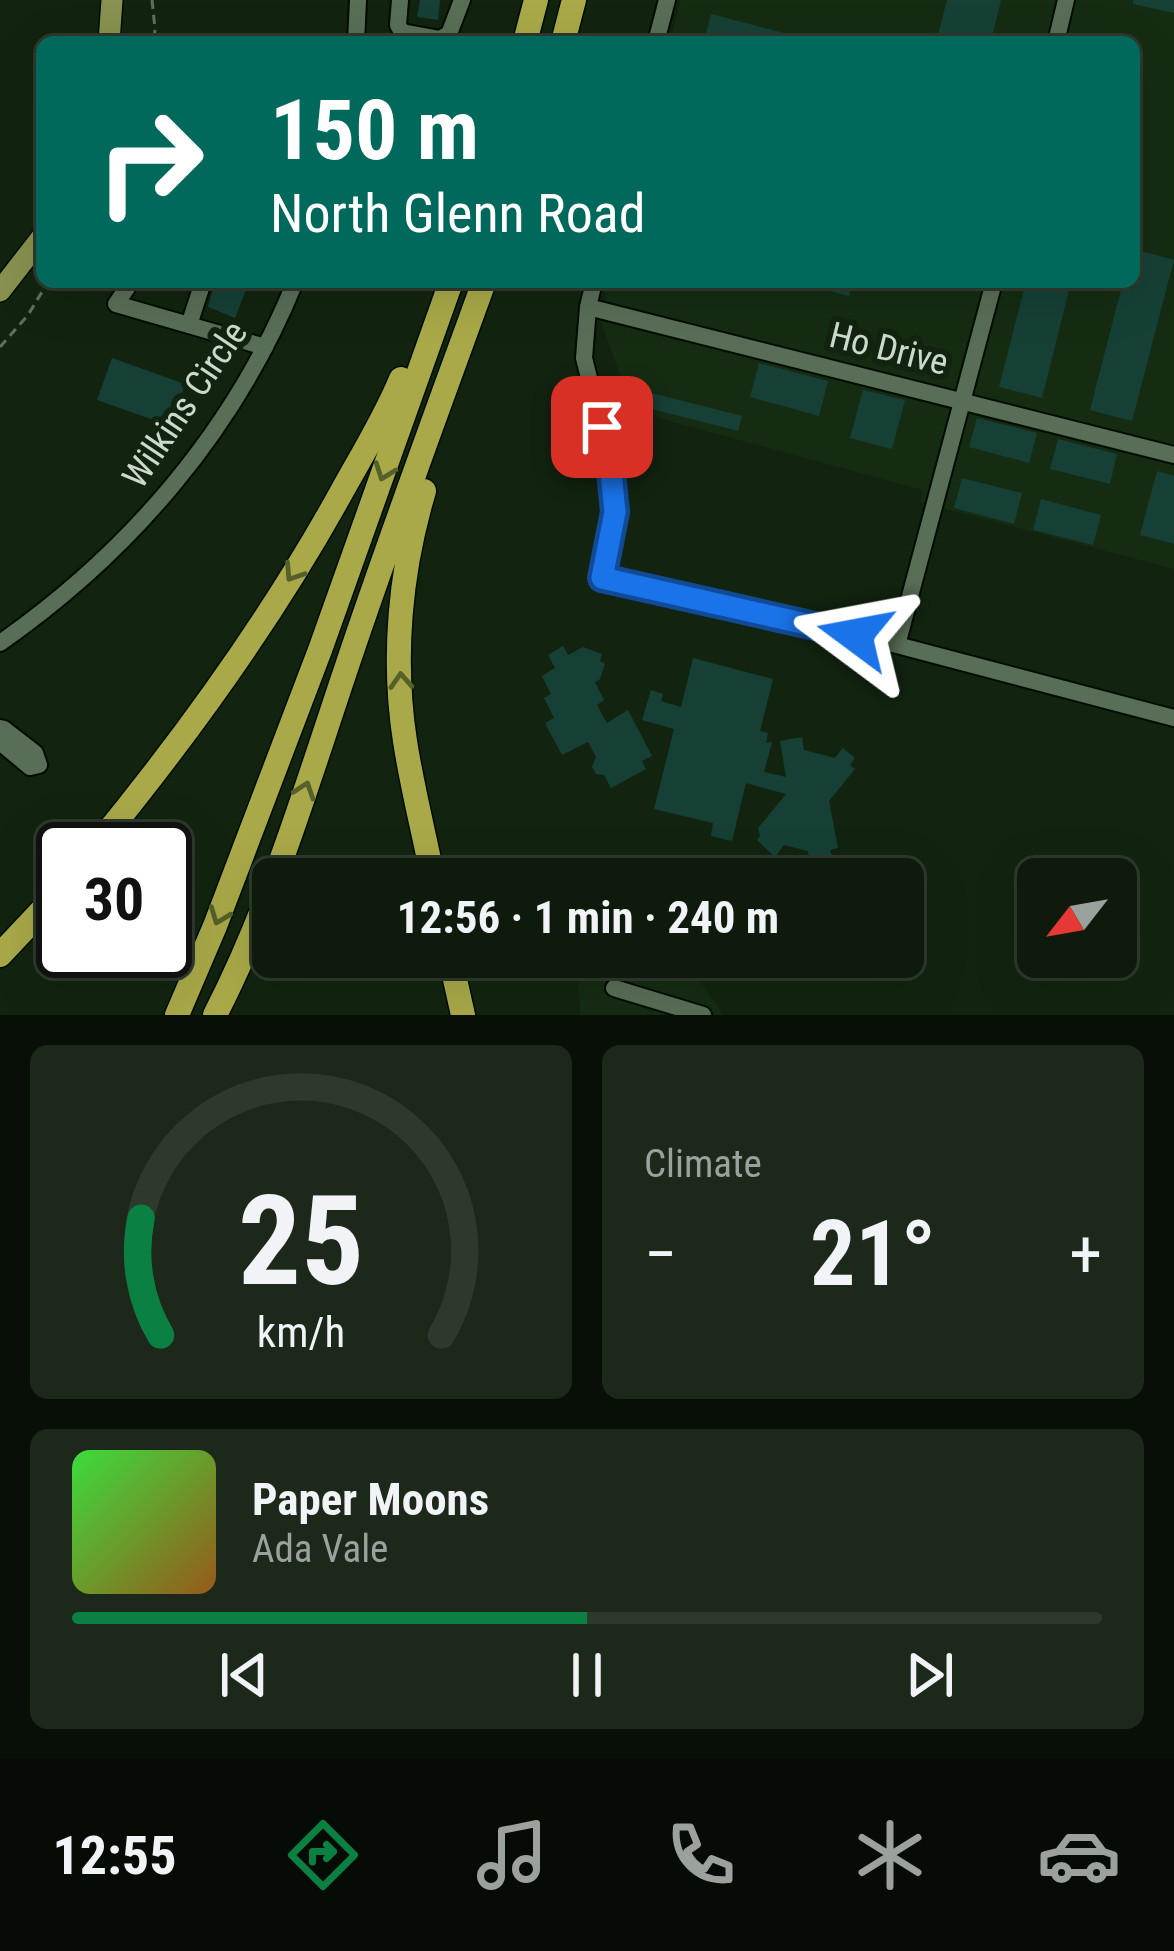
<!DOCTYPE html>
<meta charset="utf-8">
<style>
:root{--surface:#0e1b0c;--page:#1c281a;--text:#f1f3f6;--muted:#9ba19d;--line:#2e392d;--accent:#0b8043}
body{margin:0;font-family:"Roboto Condensed",sans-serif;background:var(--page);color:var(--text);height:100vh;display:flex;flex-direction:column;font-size:45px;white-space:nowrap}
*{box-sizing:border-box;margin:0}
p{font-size:39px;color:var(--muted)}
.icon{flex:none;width:66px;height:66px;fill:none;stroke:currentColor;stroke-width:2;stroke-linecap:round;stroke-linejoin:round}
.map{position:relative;height:1015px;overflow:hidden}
.side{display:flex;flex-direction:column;gap:30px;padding:30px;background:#080f07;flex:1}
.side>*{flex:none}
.guide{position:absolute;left:36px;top:36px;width:1104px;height:252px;border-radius:18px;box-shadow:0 12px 48px #0002,0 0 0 3px var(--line);background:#00695c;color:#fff;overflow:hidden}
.needle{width:78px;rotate:239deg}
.tools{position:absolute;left:1017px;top:858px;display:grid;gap:24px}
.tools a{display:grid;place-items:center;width:120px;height:120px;border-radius:18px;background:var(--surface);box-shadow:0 12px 48px #0002,0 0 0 3px var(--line);font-size:60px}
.speed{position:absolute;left:36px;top:822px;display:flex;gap:24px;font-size:60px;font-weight:700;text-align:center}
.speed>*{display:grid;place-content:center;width:156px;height:156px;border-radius:50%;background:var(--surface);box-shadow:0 12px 48px #0002,0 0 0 3px var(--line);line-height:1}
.speed .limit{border:6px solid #111;border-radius:18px;background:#fff;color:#111}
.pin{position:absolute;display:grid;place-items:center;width:102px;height:102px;color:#fff;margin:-51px;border-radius:24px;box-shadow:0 6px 18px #0006}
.me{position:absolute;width:132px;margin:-66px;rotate:283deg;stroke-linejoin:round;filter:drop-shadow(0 0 9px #0008)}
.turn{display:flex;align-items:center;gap:42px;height:252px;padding:0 36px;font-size:54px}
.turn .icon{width:156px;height:156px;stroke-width:2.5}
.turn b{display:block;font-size:84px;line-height:102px}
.big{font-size:90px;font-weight:700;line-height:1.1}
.side .tile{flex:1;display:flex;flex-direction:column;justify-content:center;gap:18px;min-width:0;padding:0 42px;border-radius:18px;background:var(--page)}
.side .dial{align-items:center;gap:0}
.dial svg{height:312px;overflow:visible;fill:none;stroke:var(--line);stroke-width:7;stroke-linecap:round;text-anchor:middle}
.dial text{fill:var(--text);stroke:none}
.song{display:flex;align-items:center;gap:36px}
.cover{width:144px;height:144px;border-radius:18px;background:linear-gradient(135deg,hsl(120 70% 55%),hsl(30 70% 35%))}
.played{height:12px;border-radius:6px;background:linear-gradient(90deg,var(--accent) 50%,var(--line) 50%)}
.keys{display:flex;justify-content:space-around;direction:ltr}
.heat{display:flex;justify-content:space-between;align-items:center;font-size:66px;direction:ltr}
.side .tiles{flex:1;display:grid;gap:30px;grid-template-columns:1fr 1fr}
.tile:last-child{grid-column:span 2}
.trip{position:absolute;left:252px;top:858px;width:672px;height:120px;border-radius:18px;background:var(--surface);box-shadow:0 12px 48px #0002,0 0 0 3px var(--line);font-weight:700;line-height:120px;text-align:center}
.menu{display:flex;height:192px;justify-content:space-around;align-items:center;background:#060b05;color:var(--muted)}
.menu .icon{width:84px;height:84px}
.menu .selected{color:var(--accent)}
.menu b{font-size:54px;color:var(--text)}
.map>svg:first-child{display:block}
.built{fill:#152c13}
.building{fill:#164036}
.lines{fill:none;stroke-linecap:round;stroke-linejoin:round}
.minor-casing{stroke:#010d00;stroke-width:20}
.major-casing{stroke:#010d00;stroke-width:24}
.highway-casing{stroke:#010d00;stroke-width:27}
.path{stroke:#61705f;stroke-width:3;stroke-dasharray:9 6;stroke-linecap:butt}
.minor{stroke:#596e57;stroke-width:16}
.major{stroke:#89914f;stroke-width:21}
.highway{stroke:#a9a949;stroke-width:24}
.oneway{stroke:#56602a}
.route-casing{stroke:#114b97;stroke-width:30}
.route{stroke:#1a73e8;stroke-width:21}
.labels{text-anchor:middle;stroke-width:12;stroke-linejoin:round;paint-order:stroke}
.street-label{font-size:36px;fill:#cdd9cc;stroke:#122410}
</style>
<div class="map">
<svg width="1174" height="1015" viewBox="0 0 1174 1015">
<rect width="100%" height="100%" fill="#122410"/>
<g class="built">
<polygon points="681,0 1174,0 1174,569 920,502 923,490 633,411 601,322 607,282 1134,282 1134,42 670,42"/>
<polygon points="688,963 723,1015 580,1015 578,972"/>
</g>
<g class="building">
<polygon points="420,0 440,0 438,20 417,17"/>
<polygon points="947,0 1001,0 991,42 936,42"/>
<polygon points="1133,0 1174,0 1174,13 1133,4"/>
<polygon points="711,14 807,39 806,42 704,42"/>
<polygon points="1134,249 1174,260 1132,421 1090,410 1123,282 1134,282"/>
<polygon points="215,282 249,282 235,318 208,307"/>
<polygon points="807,282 853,282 849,296 807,285"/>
<polygon points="1026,282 1071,282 1042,398 999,387"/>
<polygon points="112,358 185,384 171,426 97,400"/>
<polygon points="759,363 828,381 819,416 750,397"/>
<polygon points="863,390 905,400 892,449 850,438"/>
<polygon points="643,391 742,416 738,431 639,406"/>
<polygon points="977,418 1037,433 1029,463 969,447"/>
<polygon points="1058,439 1117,454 1110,484 1050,469"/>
<polygon points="1157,471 1174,476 1174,544 1140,535"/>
<polygon points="962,478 1022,493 1014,524 954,508"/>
<polygon points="1041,499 1101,515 1093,545 1033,530"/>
<polygon points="563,646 568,655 583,647 602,654 600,661 605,664 600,679 595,682 604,700 597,705 607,723 628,710 652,756 642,761 646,769 611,788 604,775 596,774 592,767 596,757 588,742 562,755 545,723 554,718 544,698 551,694 542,676 555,668 548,655"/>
<polygon points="693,658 773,679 760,731 768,733 766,743 772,742 764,772 786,777 780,741 802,737 804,750 835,758 843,748 855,758 850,765 855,769 829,801 838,848 830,850 833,860 810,865 808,851 784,845 775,857 757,840 760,836 758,828 786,794 746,783 732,841 711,836 713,823 654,809 674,729 642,720 651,690 663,694 661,701 681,707"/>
</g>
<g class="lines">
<g class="minor-casing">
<g id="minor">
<polyline points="400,0 398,25 402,32 440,39 449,34 462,0"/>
<polyline points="356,42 358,0"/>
<polyline points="656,42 667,0"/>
<polyline points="1056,42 1066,0"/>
<polyline points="131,282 116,304 265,347"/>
<polyline points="594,282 588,307 584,358 610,461 615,512 602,578 897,645 1174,718"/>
<polyline points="588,307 1174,455"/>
<polyline points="189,325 203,282"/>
<path d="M0,643C130,552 235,430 295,282"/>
<polyline points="897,645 994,282"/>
<polyline points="0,728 4,729 35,753 39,765 30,767 0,742"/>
<polyline points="614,988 703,1015"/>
</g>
</g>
<g class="major-casing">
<g id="major">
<polyline points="109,42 112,0"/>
<polyline points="0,291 42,237"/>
</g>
</g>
<g class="highway-casing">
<g id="highway">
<polyline points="525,42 536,0"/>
<polyline points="563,42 574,0"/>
<path d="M424,491C400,571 392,658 405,741C412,787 424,833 433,879"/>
<path d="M94,849C186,737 271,620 341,493C362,455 385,418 401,379"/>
<polyline points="0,955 63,888"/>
<polyline points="450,957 463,1015"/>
<polyline points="177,1015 215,926 320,650 451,282"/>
<path d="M215,1015C272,904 308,781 348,663C391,535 438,409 484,282"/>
</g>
</g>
<g class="path">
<polyline points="152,0 155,29 154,42"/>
<polyline points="0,347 28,315 48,282"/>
</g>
<use href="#minor" class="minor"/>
<use href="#major" class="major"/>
<use href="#highway" class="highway"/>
</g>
<defs><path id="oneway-chevron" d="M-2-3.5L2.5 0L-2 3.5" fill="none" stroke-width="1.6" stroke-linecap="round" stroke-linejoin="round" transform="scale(3)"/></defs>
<g class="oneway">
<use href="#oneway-chevron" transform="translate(384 472) rotate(110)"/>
<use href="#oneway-chevron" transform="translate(293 573) rotate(123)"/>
<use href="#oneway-chevron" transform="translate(401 681) rotate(-93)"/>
<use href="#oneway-chevron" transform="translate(305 790) rotate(-71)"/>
<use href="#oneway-chevron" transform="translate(219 916) rotate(111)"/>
</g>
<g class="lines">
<g class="route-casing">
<polyline id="route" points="602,427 610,461 615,512 602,578 855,635"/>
</g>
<use href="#route" class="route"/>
</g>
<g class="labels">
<g class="street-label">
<text transform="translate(889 348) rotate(14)" y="13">Ho Drive</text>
<text transform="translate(184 404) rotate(-56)" y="13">Wilkins Circle</text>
</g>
</g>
</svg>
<div class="tools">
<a><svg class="needle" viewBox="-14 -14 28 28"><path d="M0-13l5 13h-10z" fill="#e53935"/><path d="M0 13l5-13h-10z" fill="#9ba19d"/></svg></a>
</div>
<div class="speed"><div class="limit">30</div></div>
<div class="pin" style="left:602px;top:427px;background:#d93025"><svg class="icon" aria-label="arrive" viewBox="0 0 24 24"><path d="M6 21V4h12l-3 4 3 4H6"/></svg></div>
<svg class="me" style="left:855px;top:635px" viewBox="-20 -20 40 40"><path d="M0-17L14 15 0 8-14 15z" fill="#1a73e8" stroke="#fff" stroke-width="4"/></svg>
<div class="trip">12:56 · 1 min · 240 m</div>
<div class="guide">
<div class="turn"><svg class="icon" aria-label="right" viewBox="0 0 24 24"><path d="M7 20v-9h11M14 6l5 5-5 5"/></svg><div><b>150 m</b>North Glenn Road</div></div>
</div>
</div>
<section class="side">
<div class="tiles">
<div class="tile dial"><svg viewBox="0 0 100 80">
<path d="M14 69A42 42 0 1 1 86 69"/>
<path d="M14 69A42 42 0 0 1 9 39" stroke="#0b8043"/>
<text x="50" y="56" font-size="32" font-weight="700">25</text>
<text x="50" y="72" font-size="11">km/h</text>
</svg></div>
<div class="tile"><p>Climate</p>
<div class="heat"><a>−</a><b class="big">21°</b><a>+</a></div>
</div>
<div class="tile">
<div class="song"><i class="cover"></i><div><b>Paper Moons</b><p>Ada Vale</p></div></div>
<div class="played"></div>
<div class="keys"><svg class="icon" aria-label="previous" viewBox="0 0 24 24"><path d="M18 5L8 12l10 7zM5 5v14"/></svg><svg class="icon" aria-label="pause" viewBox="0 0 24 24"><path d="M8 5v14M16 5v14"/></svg><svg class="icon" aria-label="next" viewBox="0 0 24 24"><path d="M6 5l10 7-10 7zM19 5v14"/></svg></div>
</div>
</div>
</section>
<nav class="menu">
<b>12:55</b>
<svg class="icon selected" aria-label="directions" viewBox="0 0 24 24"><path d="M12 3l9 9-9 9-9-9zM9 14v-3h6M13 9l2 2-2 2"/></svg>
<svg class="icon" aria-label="music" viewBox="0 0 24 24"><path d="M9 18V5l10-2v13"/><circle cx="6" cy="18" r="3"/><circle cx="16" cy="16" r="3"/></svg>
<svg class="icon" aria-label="phone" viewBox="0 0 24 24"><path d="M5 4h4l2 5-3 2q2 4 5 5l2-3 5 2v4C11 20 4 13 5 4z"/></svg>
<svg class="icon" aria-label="climate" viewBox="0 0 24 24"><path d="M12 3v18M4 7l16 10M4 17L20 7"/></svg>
<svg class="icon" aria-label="car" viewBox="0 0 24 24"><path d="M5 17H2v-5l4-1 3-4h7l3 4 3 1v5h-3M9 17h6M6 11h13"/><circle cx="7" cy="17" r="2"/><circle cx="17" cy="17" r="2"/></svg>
</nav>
